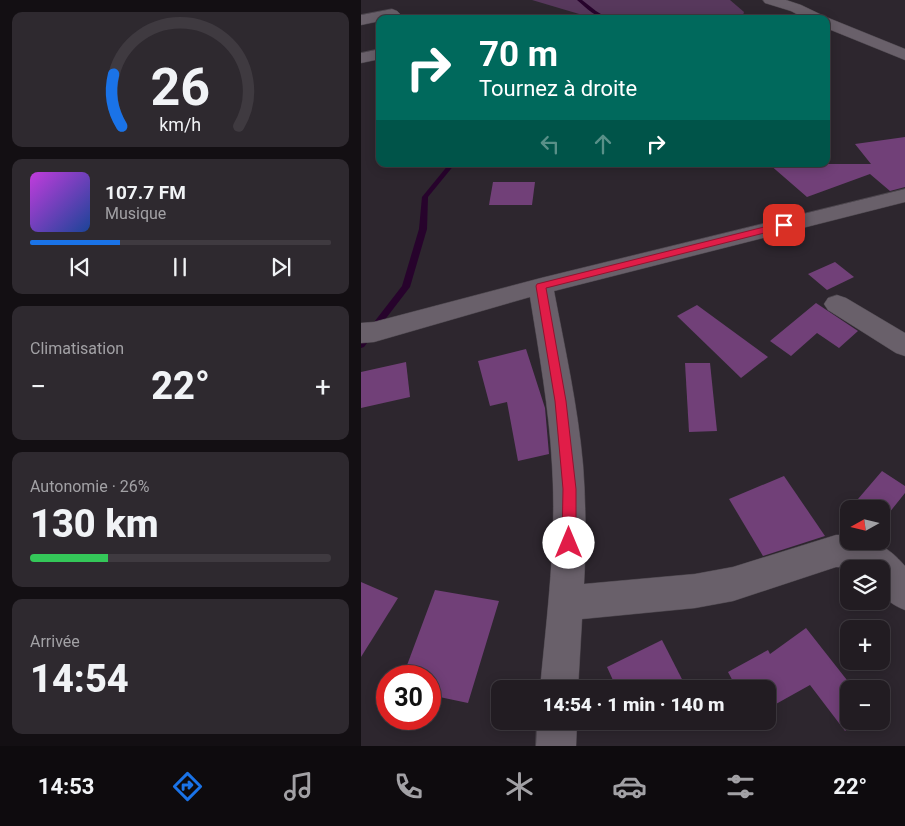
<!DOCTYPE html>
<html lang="fr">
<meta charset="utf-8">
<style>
:root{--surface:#221c22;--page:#2e292f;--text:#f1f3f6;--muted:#a2a1a5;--line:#3f3a40;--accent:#1a73e8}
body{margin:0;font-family:Roboto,sans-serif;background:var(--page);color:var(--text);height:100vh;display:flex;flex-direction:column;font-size:19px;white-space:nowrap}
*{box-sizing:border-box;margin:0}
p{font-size:16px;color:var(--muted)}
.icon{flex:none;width:28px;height:28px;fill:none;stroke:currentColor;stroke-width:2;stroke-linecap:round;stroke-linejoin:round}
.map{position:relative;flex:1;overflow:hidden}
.details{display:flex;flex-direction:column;gap:12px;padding:12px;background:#130f13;width:361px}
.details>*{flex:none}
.top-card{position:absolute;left:15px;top:15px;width:454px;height:152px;border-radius:10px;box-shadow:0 2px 12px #0003,0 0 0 1px var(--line);background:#00695c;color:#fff;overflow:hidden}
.needle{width:32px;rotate:262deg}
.fabs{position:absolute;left:479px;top:500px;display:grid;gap:10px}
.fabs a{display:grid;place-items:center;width:50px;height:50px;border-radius:10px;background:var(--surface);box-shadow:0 2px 12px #0003,0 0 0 1px var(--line);font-size:25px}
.speed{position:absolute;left:15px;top:665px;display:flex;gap:10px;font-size:25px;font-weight:700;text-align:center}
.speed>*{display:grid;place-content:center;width:65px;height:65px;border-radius:50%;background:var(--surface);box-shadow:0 2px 12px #0003,0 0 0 1px var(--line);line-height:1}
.speed .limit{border:8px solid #d22;background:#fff;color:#111}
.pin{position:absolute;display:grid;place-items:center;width:42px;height:42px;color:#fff;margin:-21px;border-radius:10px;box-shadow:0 2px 8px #0006}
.me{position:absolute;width:55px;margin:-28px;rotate:0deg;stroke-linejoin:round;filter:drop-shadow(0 0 4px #0008)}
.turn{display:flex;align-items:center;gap:18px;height:105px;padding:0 20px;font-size:22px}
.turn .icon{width:65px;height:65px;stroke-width:2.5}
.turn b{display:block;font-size:35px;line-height:42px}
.lanes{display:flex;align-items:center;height:48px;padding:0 20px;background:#0003;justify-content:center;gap:25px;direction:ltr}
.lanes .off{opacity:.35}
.big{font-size:38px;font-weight:800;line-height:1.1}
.details .widget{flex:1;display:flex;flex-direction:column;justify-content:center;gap:8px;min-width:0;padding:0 18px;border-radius:10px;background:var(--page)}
.details .dial{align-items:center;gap:0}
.dial svg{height:130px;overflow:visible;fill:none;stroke:var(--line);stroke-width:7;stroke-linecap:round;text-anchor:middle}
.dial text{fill:var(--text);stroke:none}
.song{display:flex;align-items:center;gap:15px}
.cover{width:60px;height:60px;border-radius:8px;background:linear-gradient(135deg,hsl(290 70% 55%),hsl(220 70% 35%))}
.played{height:5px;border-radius:2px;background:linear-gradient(90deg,var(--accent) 30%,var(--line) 30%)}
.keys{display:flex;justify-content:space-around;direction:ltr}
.heat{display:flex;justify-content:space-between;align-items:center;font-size:28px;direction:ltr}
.charge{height:8px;border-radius:4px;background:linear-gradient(90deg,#34c759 26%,var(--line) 0)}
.trip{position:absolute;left:130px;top:680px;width:285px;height:50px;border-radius:10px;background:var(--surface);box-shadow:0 2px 12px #0003,0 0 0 1px var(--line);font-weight:800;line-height:50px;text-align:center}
.dock{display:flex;height:80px;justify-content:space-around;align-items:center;background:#0e0b0e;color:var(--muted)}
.dock .icon{width:35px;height:35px}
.dock .active{color:var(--accent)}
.dock b{font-size:22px;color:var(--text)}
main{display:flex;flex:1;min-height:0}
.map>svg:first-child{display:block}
.green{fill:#57385c}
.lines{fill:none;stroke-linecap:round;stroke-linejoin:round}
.stream{fill:#27032c;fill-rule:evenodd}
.building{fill:#714078}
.street-casing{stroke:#4b454c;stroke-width:1}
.street{fill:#69606a;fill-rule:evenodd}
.route{fill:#e11d48;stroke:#92132f}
</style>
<main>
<section class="details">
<div class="widget dial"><svg viewBox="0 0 100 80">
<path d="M14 69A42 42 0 1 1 86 69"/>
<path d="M14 69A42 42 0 0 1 9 37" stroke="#1a73e8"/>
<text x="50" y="56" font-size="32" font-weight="700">26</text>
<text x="50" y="72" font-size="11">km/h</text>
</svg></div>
<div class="widget">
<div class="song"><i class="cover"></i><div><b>107.7 FM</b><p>Musique</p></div></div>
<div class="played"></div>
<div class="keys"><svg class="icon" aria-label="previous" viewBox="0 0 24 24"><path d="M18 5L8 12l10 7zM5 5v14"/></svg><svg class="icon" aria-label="pause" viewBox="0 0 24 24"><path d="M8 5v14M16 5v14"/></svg><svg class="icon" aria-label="next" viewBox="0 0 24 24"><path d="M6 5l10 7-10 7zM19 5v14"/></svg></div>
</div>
<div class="widget"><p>Climatisation</p>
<div class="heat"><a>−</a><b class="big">22°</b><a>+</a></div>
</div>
<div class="widget"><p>Autonomie · 26%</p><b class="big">130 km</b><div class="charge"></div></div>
<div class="widget"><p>Arrivée</p><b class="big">14:54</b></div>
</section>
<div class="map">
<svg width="544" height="746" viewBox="0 0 544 746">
<rect width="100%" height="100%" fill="#2d262e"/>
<polygon class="green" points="171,0 369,0 383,12 381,19 235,19"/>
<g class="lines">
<g class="stream">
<path d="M216,0H221L235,11L248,19C236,19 225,8 216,0Z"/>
<polygon points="88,164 94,164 67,197 66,229 49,287 3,347 0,348 0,339 41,286 58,229 61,197"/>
</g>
</g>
<g class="building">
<polygon points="544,137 544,187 529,191 509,174 446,197 408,164 510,164 494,144"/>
<polygon points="132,182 174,182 171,205 128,205"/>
<polygon points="474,262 493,277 466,290 447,274"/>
<polygon points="455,303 497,331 478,348 456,333 430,356 409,341"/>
<polygon points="336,305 407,357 380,378 316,316"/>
<polygon points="165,349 184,408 188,454 157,461 146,402 129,406 117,361"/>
<polygon points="45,362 49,397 0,408 0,372"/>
<polygon points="324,363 349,363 356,431 328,432"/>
<polygon points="521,471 544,486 544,493 524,518 520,515 520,509 511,509 497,499"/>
<polygon points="423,476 464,536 402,556 368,499"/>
<polygon points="0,582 37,598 0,657"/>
<polygon points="74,590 138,601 107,703 69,695 69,676 42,676"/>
<polygon points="445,628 493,689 488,689 488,721 496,721 484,731 449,685 406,709 406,689 376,689 367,672 407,650 409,654"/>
<polygon points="301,640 326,689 256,689 246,667"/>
</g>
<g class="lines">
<g class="street-casing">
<g id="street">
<polygon points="402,0 425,0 440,5 465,17 544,49 544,60 465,28 465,19 445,19 430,11 404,3"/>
<polygon points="31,9 36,11 39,14 36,17 19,19 19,21 0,25 0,15"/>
<polygon points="19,49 19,59 0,63 0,53"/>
<path d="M544,189V202L193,291C204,349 217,407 222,465C225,505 225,544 223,584L334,574L372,567L475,535H487L488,541C514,541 526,545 544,566V610C521,601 520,592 520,569L475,567L372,601L334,608L221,619L217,689H179C186,614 196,539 191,464C188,408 178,353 169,297L13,342L0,343V323L13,322L180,278Z"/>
<polygon points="476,295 485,298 544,333 544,356 535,353 467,310 463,304 467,298"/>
<polygon points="176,721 216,721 215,746 175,746"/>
</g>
</g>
<use href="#street" class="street"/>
</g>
<polygon class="route" points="423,222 428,225 427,227 185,288 205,401 215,489 215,543 213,548 208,549 203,548 201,543 202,489 194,401 175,286 176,284"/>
</svg>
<div class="fabs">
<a><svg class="needle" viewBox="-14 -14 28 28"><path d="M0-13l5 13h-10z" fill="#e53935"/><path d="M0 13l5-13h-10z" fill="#a2a1a5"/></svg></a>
<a><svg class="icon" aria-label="layers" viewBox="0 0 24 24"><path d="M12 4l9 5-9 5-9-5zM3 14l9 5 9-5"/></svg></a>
<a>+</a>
<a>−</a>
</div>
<div class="speed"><div class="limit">30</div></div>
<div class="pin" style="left:423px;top:225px;background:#d93025"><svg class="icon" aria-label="arrive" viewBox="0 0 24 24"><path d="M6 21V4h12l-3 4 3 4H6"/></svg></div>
<svg class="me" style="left:208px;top:543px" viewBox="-20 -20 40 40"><circle r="19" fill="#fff"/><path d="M0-13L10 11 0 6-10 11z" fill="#e11d48"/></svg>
<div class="trip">14:54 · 1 min · 140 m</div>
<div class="top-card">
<div class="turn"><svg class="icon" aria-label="right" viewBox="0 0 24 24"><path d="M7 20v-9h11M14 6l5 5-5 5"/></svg><div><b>70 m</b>Tournez à droite</div></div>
<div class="lanes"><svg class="icon off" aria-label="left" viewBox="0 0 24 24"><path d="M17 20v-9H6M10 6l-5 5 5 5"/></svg><svg class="icon off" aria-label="ahead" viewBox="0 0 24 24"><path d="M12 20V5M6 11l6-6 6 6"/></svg><svg class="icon" aria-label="right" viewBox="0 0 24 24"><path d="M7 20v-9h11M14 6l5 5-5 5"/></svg></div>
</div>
</div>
</main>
<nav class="dock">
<b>14:53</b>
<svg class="icon active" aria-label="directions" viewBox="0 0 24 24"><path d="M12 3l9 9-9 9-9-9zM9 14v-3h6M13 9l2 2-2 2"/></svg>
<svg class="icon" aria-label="music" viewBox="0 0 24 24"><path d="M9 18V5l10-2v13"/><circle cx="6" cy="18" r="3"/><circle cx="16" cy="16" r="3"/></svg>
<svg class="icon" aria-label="phone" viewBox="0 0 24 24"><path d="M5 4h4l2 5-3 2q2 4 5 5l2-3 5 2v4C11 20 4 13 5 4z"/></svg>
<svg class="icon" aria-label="climate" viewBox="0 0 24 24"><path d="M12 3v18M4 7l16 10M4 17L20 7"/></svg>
<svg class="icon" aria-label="car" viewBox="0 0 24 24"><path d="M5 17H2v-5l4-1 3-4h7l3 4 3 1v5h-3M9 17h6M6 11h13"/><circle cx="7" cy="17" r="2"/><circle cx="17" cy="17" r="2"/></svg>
<svg class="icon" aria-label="filters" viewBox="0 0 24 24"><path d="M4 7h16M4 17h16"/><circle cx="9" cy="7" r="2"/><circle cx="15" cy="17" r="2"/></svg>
<b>22°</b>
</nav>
